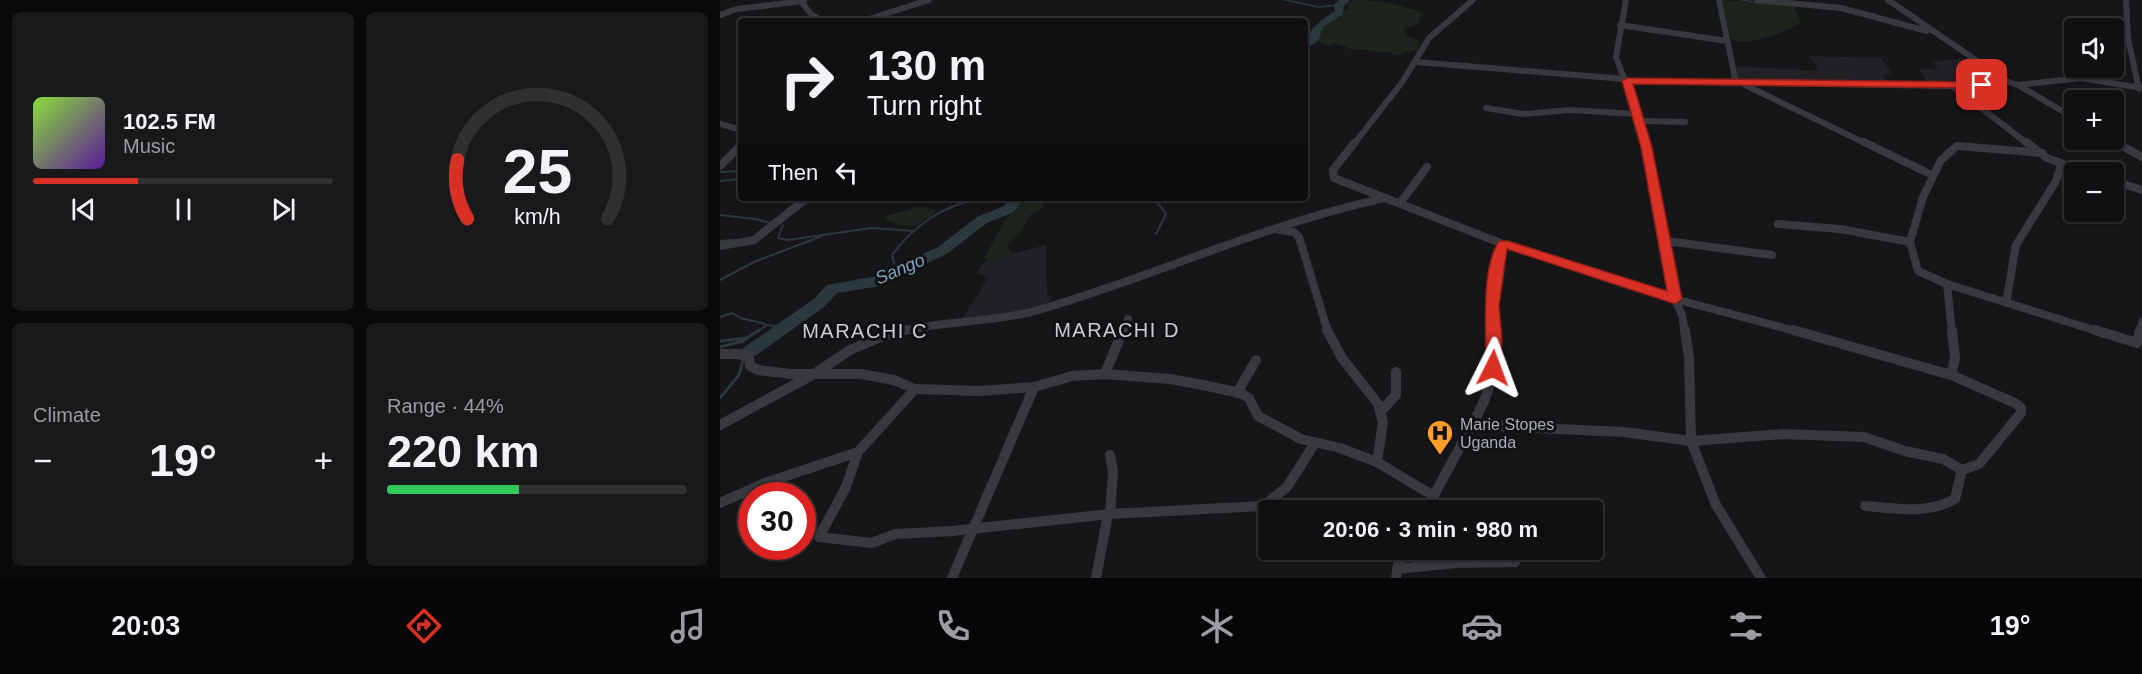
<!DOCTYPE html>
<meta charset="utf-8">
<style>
:root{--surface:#101013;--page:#19191c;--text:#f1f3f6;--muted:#9c9da0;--line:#303033;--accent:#d93025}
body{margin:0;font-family:Helvetica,sans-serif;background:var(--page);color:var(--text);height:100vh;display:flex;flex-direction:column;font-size:22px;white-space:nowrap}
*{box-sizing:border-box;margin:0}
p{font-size:20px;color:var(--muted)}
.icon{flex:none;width:33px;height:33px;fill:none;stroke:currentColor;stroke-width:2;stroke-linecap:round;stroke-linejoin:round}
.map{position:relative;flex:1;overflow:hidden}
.sheet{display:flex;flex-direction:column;gap:12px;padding:12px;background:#09090a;width:720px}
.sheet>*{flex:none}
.hud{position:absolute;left:18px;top:18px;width:570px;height:183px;border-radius:6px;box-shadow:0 2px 4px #0004,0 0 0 2px var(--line);background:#101013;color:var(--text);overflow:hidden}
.controls{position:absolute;left:1344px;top:18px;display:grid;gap:12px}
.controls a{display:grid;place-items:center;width:60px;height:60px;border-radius:6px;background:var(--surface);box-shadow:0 2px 4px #0004,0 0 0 2px var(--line);font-size:30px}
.speed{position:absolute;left:18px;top:482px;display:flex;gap:12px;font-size:30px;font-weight:700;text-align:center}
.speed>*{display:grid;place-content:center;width:78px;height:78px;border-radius:50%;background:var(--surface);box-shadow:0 2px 4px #0004,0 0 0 2px var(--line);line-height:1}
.speed .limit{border:9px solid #d22;background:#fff;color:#111}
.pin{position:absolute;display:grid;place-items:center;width:51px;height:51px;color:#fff;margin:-26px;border-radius:12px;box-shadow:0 3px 9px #0006}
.me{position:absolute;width:66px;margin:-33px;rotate:3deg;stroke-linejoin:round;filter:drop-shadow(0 0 4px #0008)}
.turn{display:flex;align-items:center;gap:21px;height:126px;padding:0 30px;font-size:27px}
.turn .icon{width:78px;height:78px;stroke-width:2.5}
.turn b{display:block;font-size:42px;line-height:51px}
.then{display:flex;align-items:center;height:57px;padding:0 30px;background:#0003;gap:12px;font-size:22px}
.big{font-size:45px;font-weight:700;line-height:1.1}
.sheet .card{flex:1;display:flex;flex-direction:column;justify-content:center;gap:9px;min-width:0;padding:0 21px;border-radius:9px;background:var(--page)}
.sheet .dial{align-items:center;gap:0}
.dial svg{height:156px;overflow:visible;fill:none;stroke:var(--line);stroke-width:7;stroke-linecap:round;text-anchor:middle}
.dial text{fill:var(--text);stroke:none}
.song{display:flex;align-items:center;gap:18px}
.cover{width:72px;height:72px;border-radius:9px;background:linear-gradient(135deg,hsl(90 70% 55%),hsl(270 70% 35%))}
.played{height:6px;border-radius:3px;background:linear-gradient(90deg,var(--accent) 35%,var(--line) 35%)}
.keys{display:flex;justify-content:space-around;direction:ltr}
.heat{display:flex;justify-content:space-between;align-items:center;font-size:33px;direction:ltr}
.charge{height:9px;border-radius:4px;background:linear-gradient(90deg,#34c759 44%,var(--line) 0)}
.sheet .tiles{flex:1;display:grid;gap:12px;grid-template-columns:repeat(2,1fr)}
.trip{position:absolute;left:538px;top:500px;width:345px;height:60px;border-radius:6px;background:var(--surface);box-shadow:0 2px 4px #0004,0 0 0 2px var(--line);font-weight:700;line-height:60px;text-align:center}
.tab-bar{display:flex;height:96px;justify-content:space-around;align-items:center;background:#060608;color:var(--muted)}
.tab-bar .icon{width:42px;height:42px}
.tab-bar .current{color:var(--accent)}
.tab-bar b{font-size:27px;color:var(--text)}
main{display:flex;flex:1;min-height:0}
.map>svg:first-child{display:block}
.built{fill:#222226}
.green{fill:#1c241c}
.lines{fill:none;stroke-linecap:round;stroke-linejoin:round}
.stream-far2{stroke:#2b383e;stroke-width:1.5}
.stream-far1{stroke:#2b383e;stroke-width:2}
.stream{stroke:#2b383e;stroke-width:3}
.river{fill:#2b383e;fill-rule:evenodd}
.minor-far2{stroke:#37393e;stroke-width:6}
.minor-far1{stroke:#37393e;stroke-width:8}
.minor{stroke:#37393e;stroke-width:10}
.route{fill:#d93025;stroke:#8d1f18;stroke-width:1.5}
.labels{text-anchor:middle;stroke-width:6;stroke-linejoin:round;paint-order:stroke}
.poi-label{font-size:16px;fill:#a7afba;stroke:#111114;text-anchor:start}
.water-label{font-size:18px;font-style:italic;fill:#7aa2b8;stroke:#111114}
.quarter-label{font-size:20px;letter-spacing:1.5px;fill:#c8cdd5;stroke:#111114}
</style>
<main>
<section class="sheet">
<div class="tiles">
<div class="card">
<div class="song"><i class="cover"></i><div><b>102.5 FM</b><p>Music</p></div></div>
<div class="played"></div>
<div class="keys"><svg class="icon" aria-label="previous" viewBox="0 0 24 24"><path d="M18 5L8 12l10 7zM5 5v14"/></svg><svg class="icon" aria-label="pause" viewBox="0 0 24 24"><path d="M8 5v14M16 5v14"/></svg><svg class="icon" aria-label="next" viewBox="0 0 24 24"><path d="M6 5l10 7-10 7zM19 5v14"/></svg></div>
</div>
<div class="card dial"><svg viewBox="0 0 100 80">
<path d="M14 69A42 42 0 1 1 86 69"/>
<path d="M14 69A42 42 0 0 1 9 39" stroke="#d93025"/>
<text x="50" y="56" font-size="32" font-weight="700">25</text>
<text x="50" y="72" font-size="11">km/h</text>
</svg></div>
<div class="card"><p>Climate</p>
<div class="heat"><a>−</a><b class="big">19°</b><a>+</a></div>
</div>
<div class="card"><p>Range · 44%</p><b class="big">220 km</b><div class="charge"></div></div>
</div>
</section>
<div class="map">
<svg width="1422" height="578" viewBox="0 0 1422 578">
<rect width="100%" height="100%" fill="#161619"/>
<g class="built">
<polygon points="1089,56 1161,58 1173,75 1163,75 1167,83 1019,80 1015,66 1097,71 1096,65"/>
<polygon points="1248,58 1282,81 1209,84 1198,69 1218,70 1213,62"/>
<polygon points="326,245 327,296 331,296 330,305 311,310 242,319 268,278 257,272 266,260"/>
</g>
<g class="green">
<path d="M645,0L670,3L701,12L699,23L684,29L686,36L699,41L698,50L684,52L681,55H673L670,52C657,55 643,47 628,49L627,47L613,43L612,46L598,42V39H595L608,22L629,8L627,4L634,0Z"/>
<path d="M1002,0L1074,4L1080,23C1063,34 1031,45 1011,40Z"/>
<path d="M310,198H324L323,207L309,216L303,228L288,243L287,248L292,251L288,256L270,261L264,258C278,237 285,209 310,198Z"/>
<path d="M199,207L216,210L215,213C192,229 189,230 164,219L166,216Z"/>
</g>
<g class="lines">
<g class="stream-far2">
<polyline points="565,0 599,7 619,5"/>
<polyline points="1022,0 1036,2"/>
</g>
<g class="stream-far1">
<polyline points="0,172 21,171"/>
<polyline points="0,181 21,179"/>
<polyline points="434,198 446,214 436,234"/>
<polyline points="0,215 35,219 51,223"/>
<polyline points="63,225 58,238 68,240 151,228 194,231"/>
<polyline points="0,241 13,240"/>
<path d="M181,269L175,267L172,255C195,224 222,207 259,198"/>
<polyline points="0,280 34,262 102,236"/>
<polyline points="0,317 12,313 21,318 45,324"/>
<polyline points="37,332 47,325 66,328"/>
</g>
<g class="stream">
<polyline points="0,341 27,338"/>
<polyline points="0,347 23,341 39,330"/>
<polyline points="0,398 19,375 23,360"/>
</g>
<g class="river">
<path d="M619,0H630L624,6L623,14L604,26L597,42L585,49C585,31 601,20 615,11L614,5Z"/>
<polygon points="290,198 304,198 294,212 267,223 228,253 160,286 117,293 104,307 35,356 23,356 21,352 23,348 94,299 107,285 152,277 218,247 257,217 284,206"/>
</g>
<g class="minor-far2">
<polyline points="84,0 83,4 91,14 102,21"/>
<polyline points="906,0 896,57 922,126 926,144"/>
<polyline points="999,0 1016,83"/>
<polyline points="1037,0 1121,8 1207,31"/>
<polyline points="1168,0 1288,82 1298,85 1354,118"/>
<polyline points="1406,0 1408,38 1419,89"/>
<polyline points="0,15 17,9 84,1"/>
<polyline points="143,21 209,0"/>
<polyline points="900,25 1007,41"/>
<polyline points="696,62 905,79"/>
<polyline points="907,81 1233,86 1288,82"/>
<polyline points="1025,85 1147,144"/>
<polyline points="1299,85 1361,78 1422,88"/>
<polyline points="1234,87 1308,144"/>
<polyline points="766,108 803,114 850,110 917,114"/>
<polyline points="920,121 965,122"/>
<polyline points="0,124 21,130"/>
<polyline points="1391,140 1398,144"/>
<polyline points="634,144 683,81 709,38 753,0"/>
</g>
<g class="minor-far1">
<polyline points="635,142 613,170 614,178 783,244 955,299 1079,332"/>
<polyline points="925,142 946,241 955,299 962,315 965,332"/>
<polyline points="1144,142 1212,175"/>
<polyline points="1306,142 1327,158 1365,172"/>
<polyline points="1395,142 1422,157"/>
<polyline points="0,166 21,145"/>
<polyline points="1394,181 1422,190"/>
<polyline points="680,203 707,167"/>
<polyline points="1058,224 1120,229 1190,242"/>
<polyline points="559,230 574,232 579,237 608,332"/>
<polyline points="946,241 1052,255"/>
<polyline points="0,246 34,240 87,198"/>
<polyline points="1227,284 1198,271 1190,242 1203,197 1221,160 1237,146 1322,153"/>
<polyline points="1286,303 1296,245 1336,181 1341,165"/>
<path d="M180,332C224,320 271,323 315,311C433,277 544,224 665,198"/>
<polyline points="403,332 408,319"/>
<polyline points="774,332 772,306 783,244"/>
<polyline points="1232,332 1227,284 1380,332"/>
<polyline points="1420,332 1422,322"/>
</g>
<g class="minor">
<polyline points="607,330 622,358 658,404 663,422 657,462"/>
<path d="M774,330C777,367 770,394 752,425L904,432L971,441L1062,434L1144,437L1185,451L1223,459L1242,470L1259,464L1301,413V408L1295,403L1231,375"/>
<polyline points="965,330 969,358 971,441 996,505 1041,578"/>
<polyline points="1073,330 1231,375 1235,358 1232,330"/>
<polyline points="1375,330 1417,343 1420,330"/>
<polyline points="0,354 19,354 29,358 30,366 38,370 71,374 141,374 174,380 195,389 258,391 314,387 352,376 385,374 450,379 483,385 520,393 529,398 538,416 581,439 620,448 657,462 712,495"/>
<polyline points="385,374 403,330"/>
<polyline points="195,389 138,452 126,487 99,537 152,543 175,534 232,531 390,514 543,506 567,487 595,443"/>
<polyline points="517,393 536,360"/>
<polyline points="660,412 676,395 676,372"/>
<polyline points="0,425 94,374 130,350 163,336 186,330"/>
<polyline points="390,455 393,471 390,514"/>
<polyline points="0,503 45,483 138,452"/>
<path d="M1145,506C1176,508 1207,515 1235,499L1242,470"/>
<polyline points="706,510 752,425"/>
<polyline points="677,569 736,563 795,562"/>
<polyline points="232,578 314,387"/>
<polyline points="376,578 388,514"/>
<polyline points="676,578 678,565 688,549"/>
</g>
</g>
<path class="route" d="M907,78L1262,82L1267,85L1262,88L913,84L932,147L962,299L955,304L787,249L779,306L782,340L780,368L778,372H767L765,368C768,331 759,273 779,241H788L947,291L921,147L902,81Z"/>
<defs>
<g id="hospital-pin" transform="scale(1.35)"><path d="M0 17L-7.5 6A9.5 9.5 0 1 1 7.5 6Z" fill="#ff9f28" stroke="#111114"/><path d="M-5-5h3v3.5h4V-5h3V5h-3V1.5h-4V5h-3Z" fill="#111"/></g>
</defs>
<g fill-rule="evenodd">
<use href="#hospital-pin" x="720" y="433"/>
</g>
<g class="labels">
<g class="poi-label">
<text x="740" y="430">Marie Stopes<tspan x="740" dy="18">Uganda</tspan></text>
</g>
<g class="water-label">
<text transform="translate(180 269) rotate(-23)" y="6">Sango</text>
</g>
<g class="quarter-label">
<text x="397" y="337">MARACHI D</text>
<text x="145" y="338">MARACHI C</text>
</g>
</g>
</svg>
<div class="controls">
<a><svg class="icon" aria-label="sound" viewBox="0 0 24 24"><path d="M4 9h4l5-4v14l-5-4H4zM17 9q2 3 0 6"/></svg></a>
<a>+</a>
<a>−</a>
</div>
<div class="speed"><div class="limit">30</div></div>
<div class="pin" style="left:1262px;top:85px;background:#d93025"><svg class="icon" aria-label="arrive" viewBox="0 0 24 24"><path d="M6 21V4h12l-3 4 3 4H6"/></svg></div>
<svg class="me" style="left:773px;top:368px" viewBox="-20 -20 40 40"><path d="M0-17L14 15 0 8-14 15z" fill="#d93025" stroke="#fff" stroke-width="4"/></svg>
<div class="trip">20:06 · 3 min · 980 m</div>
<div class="hud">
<div class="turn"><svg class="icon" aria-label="right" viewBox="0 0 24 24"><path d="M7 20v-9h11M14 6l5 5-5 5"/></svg><div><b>130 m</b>Turn right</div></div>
<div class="then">Then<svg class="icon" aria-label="left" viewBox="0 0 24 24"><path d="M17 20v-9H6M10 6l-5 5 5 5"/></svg></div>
</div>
</div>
</main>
<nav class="tab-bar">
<b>20:03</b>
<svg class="icon current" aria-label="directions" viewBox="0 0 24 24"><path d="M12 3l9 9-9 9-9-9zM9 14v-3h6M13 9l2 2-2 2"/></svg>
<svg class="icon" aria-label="music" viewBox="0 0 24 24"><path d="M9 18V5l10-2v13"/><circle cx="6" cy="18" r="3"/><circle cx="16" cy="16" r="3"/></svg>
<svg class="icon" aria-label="phone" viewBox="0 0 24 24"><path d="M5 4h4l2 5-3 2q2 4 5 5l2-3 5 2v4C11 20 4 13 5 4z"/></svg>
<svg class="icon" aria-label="climate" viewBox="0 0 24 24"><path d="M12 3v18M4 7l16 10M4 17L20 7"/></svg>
<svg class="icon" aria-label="car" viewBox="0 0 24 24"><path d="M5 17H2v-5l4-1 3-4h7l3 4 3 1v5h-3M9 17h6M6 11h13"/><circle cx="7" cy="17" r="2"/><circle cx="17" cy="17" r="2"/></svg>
<svg class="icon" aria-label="filters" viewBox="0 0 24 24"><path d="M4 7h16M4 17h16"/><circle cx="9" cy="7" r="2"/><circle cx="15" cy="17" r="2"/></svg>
<b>19°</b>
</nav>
